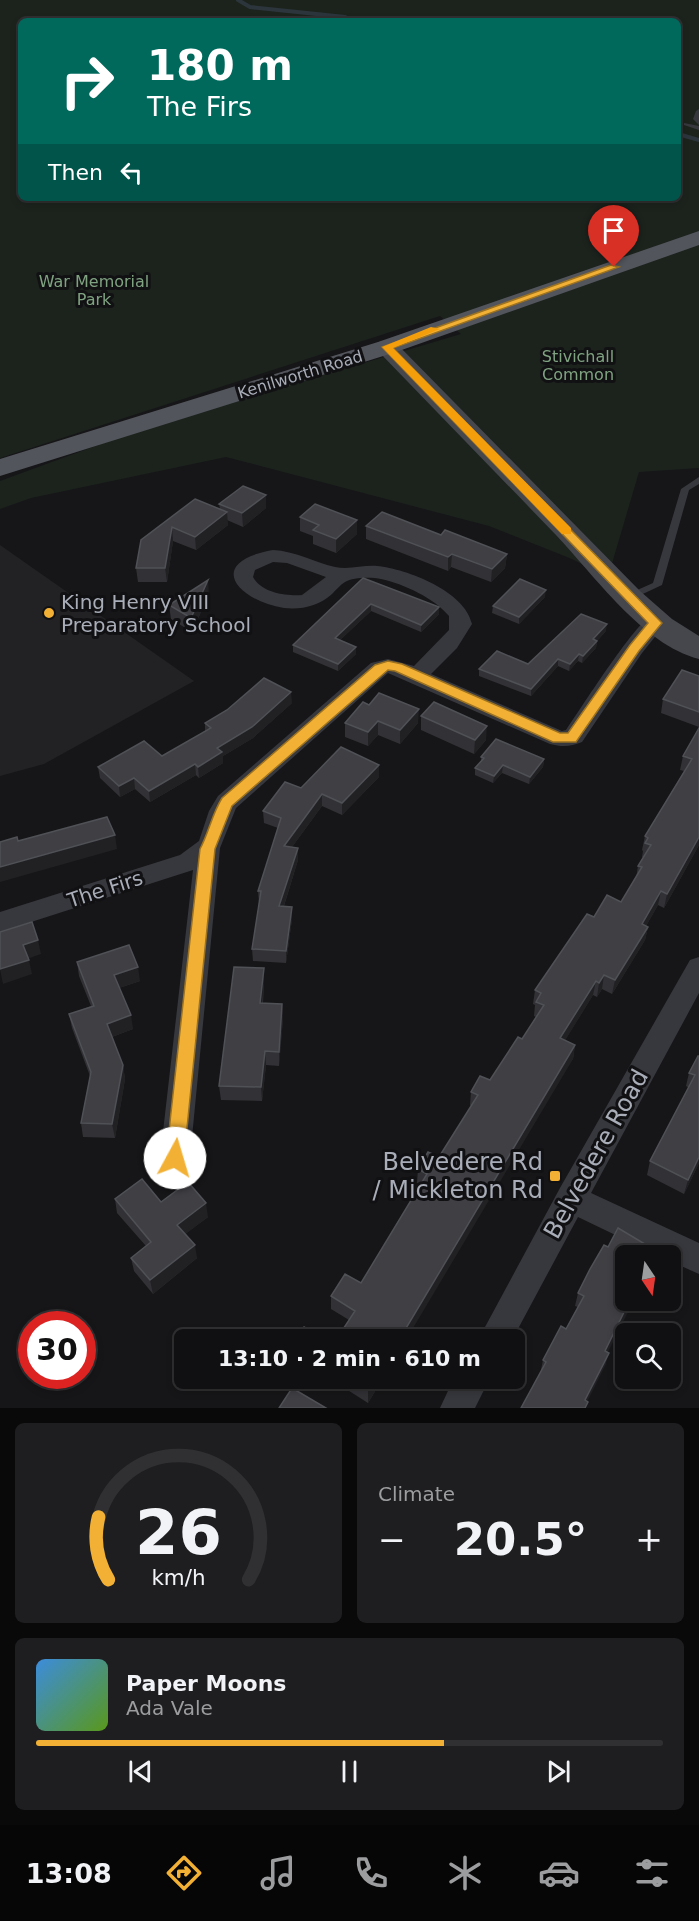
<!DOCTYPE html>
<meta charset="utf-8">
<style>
:root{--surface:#101012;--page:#1e1e20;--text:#f1f3f6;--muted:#9c9d9f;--line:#303032;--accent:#f2b134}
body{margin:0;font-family:"DejaVu Sans",sans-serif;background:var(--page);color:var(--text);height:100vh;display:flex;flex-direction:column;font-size:22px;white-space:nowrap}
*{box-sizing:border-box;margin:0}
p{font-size:20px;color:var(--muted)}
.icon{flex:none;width:33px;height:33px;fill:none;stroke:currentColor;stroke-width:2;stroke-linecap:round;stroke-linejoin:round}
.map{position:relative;height:1408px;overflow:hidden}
.panel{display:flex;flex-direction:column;gap:15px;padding:15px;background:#09090a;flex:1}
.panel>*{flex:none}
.hud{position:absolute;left:18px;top:18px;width:663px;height:183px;border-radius:9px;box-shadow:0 3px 9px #0003,0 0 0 2px var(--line);background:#00695c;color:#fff;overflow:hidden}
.needle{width:39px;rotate:167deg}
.tools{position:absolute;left:615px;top:1245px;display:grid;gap:12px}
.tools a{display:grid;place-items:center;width:66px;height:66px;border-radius:9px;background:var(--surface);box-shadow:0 3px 9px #0003,0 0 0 2px var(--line);font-size:30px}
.speed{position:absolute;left:18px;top:1311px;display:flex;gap:12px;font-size:30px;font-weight:700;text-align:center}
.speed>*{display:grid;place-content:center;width:78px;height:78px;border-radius:50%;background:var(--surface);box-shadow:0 3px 9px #0003,0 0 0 2px var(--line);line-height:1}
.speed .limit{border:9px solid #d22;background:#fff;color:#111}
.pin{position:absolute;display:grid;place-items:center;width:51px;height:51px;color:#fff;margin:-62px -26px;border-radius:50% 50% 50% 0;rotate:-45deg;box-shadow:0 0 6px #0007}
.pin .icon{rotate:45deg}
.me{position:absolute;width:66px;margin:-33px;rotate:6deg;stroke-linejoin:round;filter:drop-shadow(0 0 4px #0008)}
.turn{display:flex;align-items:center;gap:21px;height:126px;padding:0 30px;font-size:27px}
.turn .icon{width:78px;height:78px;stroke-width:2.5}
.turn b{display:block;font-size:42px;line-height:51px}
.then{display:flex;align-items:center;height:57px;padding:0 30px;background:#0003;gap:12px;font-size:22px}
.big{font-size:45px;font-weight:800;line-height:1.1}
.panel .tile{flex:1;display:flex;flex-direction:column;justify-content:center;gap:9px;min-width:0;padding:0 21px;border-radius:9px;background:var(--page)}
.panel .dial{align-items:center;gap:0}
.dial svg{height:156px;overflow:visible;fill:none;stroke:var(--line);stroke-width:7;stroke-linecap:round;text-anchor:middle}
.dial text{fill:var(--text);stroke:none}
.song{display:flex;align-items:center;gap:18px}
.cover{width:72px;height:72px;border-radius:9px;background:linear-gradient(135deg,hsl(210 70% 55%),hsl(90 70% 35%))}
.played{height:6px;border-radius:3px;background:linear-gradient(90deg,var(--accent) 65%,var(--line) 65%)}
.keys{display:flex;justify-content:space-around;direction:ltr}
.heat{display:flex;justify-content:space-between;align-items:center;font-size:33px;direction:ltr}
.panel .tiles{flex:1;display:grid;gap:15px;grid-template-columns:1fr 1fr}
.tile:last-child{grid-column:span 2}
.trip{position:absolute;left:174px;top:1329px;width:351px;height:60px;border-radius:9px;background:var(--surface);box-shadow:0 3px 9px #0003,0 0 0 2px var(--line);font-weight:800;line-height:60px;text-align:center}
.tab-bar{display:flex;height:96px;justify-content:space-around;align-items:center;background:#060607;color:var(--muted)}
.tab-bar .icon{width:42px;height:42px}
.tab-bar .selected{color:var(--accent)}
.tab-bar b{font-size:27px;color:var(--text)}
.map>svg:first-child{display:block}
.built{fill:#222225}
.green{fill:#1c231d;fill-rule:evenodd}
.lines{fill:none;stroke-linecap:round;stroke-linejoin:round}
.stream{stroke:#2c353c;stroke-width:4}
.lane{fill:#37383d;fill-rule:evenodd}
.street{fill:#37383d;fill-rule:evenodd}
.secondary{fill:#45474d;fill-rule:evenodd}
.primary{fill:#53555c;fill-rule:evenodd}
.wall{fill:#323236}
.shaded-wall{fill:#212124}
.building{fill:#3f3f44;stroke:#4f5156;stroke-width:1.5}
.route{fill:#f2b134;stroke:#9d7322;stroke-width:1.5}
.slow{fill:#f59e0b}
.poi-dot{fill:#f2b134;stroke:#111113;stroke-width:2}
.labels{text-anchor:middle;stroke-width:6;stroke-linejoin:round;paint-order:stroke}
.far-park-label{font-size:16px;fill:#7fa381;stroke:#111113}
.far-street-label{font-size:16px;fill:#a8adb8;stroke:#111113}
.poi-label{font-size:20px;fill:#a8adb8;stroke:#111113;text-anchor:start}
.street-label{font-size:20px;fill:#a8adb8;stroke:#111113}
.near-street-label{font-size:24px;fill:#a8adb8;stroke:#111113}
.near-poi-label{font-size:24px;fill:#a8adb8;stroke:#111113;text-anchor:end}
</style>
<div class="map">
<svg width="699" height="1408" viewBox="0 0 699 1408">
<rect width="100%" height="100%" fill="#161618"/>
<polygon class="built" points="0,545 194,681 44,764 0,776"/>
<path class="green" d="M0,0H699V468L639,472L608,577L572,559L489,526L226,457L31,498L0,509V481L142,429L461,334L440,316L0,458ZM21,21H678V198H21Z"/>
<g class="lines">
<g class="stream">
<polyline points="238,0 250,7 345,17 353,21"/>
<polyline points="678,134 699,140"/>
</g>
<g class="lane">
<polygon points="699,109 699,125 693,119 696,111"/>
<polygon points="684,123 699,126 699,130 684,125"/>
<polygon points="699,477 699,484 689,490 662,585 632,599 626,599 624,597 626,595 653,583 681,489"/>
</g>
<g class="street">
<path d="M273,550C295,551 314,562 335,567C349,570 363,565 377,566C407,569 465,591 472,624L457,648L431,674L562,731L566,730C580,710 633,626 649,618C654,616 658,617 662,618L666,623L642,653L582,742C570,747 562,747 550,744L388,673L236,808L220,848L190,1158L186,1167L175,1171L164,1167L160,1158L193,870L0,932V912L180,855L199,841L209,811L218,796L371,663L388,659L414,666L449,630V616C434,598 404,584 381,579C372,577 353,577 345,582C340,585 336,590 332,594C319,606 301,610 284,608C236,600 205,562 273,550ZM273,562L287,563L326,577L302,595C286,596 262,593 253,577L255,570Z"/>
<polygon points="699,957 699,993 591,1193 699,1243 699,1274 670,1261 670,1256 659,1256 578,1217 512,1340 478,1340 560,1188 690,960"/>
<polygon points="454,1378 490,1378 475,1408 440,1408"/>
</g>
<path class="secondary" d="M387,340L395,342L640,591L672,619L699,636V659C642,644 595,576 556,535C497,474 438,413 379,352L375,347L379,342Z"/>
<polygon class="primary" points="699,231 699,245 396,352 0,476 0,459 378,342"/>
</g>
<g class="wall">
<polygon points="266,495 266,508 243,527 227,520 228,525 196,550 173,541 167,582 138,582 136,568 195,499 220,509 219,504"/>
<polygon points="300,517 357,534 336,553 313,544 313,536 300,531"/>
<polygon points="366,526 441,535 507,554 505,568 491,582 451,567 448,571 366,539"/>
<polygon points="363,578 439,614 421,632 371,611 340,640 356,647 356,654 338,671 293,652 293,645"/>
<polygon points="209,594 192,632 171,619 169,605"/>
<polygon points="545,597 519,624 492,613 493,606"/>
<polygon points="606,631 597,641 596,648 582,663 578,661 569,671 558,666 531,696 479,676 479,669 528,664"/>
<polygon points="699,676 699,727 661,713 663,699"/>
<polygon points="363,702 418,723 400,744 378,735 368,746 345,737 345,723"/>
<polygon points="292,703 253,738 223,756 223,763 199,778 196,775 150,802 135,789 120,797 100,778 98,767 162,756 205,731 205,723"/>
<polygon points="421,716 486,740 474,754 421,730"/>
<polygon points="699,728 699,845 664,908 658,905 646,926 648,927 645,940 612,994 602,989 597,997 593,995 565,1040 575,1045 573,1059 349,1320 331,1309 331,1296 361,1283 421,1185 417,1183 418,1169 439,1157 472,1106 470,1105 471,1092 490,1080 522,1039 536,1017 534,1016 535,1005 533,1004 535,990 594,917 621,902 636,878 638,866 643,857 642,857 643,851 642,850 645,836 684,771 680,770 683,756"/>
<polygon points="481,757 544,759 543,767 529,784 502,773 493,783 475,775 475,768 481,762"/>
<polygon points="379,777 342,815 322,806 292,847 298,848 298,860 284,906 292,919 286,963 253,961 252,949 259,903 258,891 278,828 264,823 263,811 301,788"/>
<polygon points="77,962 140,981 119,988 133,1029 112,1037 123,1065 125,1079 115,1138 83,1137 81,1123 90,1076 72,1028 69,1014 91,1006 79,976"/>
<polygon points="264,982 263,1003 282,1004 283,1018 279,1066 266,1065 262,1101 221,1100 219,1086"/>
<polygon points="699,1056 699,1163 684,1194 647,1175 650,1161 689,1088 686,1086 689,1073"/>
<polygon points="115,1199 161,1202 208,1217 185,1234 197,1258 153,1294 134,1271 131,1258 146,1246 117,1213"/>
<polygon points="626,1256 605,1366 541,1370 543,1360 566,1329 578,1307 575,1306 578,1293"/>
<polygon points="297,1378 311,1378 307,1385"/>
<polygon points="329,1378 383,1378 368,1403"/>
</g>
<g class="shaded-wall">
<polygon points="266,495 266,508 243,527 242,513"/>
<polygon points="227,512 228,525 196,550 195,537"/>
<polygon points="357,520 357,534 336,553 336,539"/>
<polygon points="172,527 173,541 167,582 165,568"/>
<polygon points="452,554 451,567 448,571 448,557"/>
<polygon points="507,554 505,568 491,582 492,569"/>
<polygon points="208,580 209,594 192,632 191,618"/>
<polygon points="546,590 545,597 519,624 519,617"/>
<polygon points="371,604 371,611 335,645 335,638"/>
<polygon points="439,607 439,614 421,632 421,625"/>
<polygon points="607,624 606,631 597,641 596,648 582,663 583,656 593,639"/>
<polygon points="356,647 356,654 338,671 338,664"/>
<polygon points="579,654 578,661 569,671 570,664"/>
<polygon points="558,659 558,666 531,696 531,689"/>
<polygon points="291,692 292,703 253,738 223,756 223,763 199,778 198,767 217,748"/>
<polygon points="419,709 418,723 400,744 400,730"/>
<polygon points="378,721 378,735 368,746 368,732"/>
<polygon points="487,726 486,740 474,754 475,740"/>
<polygon points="544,759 543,767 529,784 530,777"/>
<polygon points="195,764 196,775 150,802 149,791"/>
<polygon points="379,765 379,777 342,815 342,803"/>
<polygon points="503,765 502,773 493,783 494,776"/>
<polygon points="134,778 135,789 120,797 119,786"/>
<polygon points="322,794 322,806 284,858 284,846"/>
<polygon points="115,835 117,849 0,882 0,867"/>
<polygon points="699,837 699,845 664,908 667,894"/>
<polygon points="298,848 298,860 280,918 279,906"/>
<polygon points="661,891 658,905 639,938 642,924"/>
<polygon points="292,907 292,919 286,963 286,951"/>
<polygon points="648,927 645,940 612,994 615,980"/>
<polygon points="38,940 41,954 27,959 23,945"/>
<polygon points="29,960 32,974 3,984 0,969"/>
<polygon points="138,967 140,981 116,989 114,975"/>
<polygon points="264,968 264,982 261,1017 260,1003"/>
<polygon points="604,975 602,989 597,997 599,983"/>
<polygon points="596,981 593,995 558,1052 560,1038"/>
<polygon points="282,1004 283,1018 279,1066 279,1052"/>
<polygon points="131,1015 133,1029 109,1038 107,1024"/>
<polygon points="575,1045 573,1059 406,1340 399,1340"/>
<polygon points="265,1051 266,1065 262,1101 261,1087"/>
<polygon points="123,1065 125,1079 115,1138 112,1124"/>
<polygon points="699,1157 699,1163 684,1194 688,1180"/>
<polygon points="206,1203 208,1217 179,1239 177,1225"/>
<polygon points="195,1245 197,1258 153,1294 150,1280"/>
<polygon points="630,1300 634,1300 602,1364 605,1351"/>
<polygon points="609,1353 605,1366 584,1408 585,1400"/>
<polygon points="306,1378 311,1378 307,1385"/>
<polygon points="376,1378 383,1378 368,1403 368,1390"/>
</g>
<g class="building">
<polygon points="243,486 266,495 242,513 219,504"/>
<polygon points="195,499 227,512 195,537 172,527 165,568 136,568 141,540"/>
<polygon points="315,504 357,520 336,539 313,530 319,525 300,517"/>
<polygon points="382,512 441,535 445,530 507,554 492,569 452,554 448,557 366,526"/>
<polygon points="363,578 439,607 421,625 371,604 335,638 356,647 338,664 293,645"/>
<polygon points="520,579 546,590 519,617 493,606"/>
<polygon points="208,580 191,618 169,605"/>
<polygon points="581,614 607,624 593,639 597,641 583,656 579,654 570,664 558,659 531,689 479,669 497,651 528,664"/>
<polygon points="682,670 699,676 699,712 663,699"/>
<polygon points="264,678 291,692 252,727 217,748 222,752 198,767 195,764 149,791 134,778 119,786 98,767 144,741 162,756 211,728 205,723 227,710"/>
<polygon points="379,693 419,709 400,730 378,721 368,732 345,723 363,702 369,705"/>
<polygon points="434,702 487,726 475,740 421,716"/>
<polygon points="699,728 699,837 667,894 661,891 642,924 648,927 615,980 604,975 599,983 596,981 560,1038 575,1045 399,1340 336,1340 355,1311 331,1296 345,1274 361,1283 427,1174 418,1169 428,1152 439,1157 478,1095 471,1092 480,1076 490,1080 518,1037 522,1039 544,1005 536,1002 541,993 535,990 587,914 594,917 607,895 621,902 642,867 638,866 651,845 645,843 648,838 645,836 692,759 683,756"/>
<polygon points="496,739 544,759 530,777 503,765 494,776 475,768 484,758 481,757"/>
<polygon points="341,747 379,765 342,803 322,794 284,846 298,848 279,906 292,907 286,951 252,949 261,891 258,891 281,818 263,811 285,782 301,788"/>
<polygon points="107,817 115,835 0,867 0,842 17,837 18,841"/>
<polygon points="32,922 38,940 23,945 29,960 0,969 0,932"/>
<polygon points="129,945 138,967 114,975 131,1015 107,1024 123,1065 112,1124 81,1123 91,1072 69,1014 94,1006 77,962"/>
<polygon points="234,967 264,968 260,1003 282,1004 279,1052 265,1051 261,1087 219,1086"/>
<polygon points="698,1056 699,1056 699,1157 688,1180 650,1161 695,1075 689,1073"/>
<polygon points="142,1179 161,1202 188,1182 206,1203 177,1225 195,1245 150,1280 131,1258 151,1242 115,1199"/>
<polygon points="618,1228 665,1256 626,1256 626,1300 630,1300 605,1351 609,1353 585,1400 588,1402 585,1408 521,1408 546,1362 543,1360 561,1326 566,1329 584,1296 578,1293 590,1269 604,1245 608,1247"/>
<polygon points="670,1259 674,1261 670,1268"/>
<polygon points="304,1327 324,1340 296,1340"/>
<polygon points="349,1378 376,1378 368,1390"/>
<polygon points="292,1388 326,1408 279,1408"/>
</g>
<path class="route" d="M611,265L619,267L393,348L662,623L639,651L576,742H553L395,671L388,670L232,806L215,849L184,1158L182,1164L175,1166L169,1164L166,1158L200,849C209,832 212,814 222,798L375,665L388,661L402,664L560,733H568L630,645L648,623L382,347Z"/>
<polygon class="slow" points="431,327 440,329 393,348 571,528 571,534 562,534 382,347"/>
<g class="poi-dot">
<circle cx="49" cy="613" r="6"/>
<rect x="549" y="1170" width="12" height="12" rx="3"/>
</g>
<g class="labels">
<g class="far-park-label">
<text x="94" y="287">War Memorial<tspan x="94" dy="18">Park</tspan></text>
<text x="578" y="362">Stivichall<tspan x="578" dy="18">Common</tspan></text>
</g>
<g class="far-street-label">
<text transform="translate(300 374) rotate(-17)" y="6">Kenilworth Road</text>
</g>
<g class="poi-label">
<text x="61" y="609">King Henry VIII<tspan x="61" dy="23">Preparatory School</tspan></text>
</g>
<g class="street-label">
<text transform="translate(105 889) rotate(-18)" y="7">The Firs</text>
</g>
<g class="near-street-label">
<text transform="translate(596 1154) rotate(-61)" y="8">Belvedere Road</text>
</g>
<g class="near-poi-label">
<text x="543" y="1170">Belvedere Rd<tspan x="543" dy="28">/ Mickleton Rd</tspan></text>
</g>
</g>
</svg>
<div class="tools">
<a><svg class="needle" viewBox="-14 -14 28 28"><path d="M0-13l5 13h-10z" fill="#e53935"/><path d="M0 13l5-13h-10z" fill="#9c9d9f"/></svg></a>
<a><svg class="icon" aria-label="search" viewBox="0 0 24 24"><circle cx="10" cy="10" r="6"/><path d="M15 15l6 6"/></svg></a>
</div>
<div class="speed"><div class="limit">30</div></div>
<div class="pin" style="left:614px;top:267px;background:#d93025"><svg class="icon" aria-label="arrive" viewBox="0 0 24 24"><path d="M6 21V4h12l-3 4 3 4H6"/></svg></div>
<svg class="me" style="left:175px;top:1158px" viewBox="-20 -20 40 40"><circle r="19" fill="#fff"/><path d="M0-13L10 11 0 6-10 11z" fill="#f2b134"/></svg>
<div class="trip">13:10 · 2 min · 610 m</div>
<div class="hud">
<div class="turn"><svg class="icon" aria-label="right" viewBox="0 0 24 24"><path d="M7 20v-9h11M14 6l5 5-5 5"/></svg><div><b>180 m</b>The Firs</div></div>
<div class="then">Then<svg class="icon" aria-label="left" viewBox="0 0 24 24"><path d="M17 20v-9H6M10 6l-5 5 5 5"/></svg></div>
</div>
</div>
<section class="panel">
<div class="tiles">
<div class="tile dial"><svg viewBox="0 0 100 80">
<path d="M14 69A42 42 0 1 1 86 69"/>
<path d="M14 69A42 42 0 0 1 9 37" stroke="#f2b134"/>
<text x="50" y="56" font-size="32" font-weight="700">26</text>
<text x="50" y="72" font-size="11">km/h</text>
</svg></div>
<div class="tile"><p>Climate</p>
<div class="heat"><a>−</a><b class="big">20.5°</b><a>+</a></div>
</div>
<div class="tile">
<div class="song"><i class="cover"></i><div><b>Paper Moons</b><p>Ada Vale</p></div></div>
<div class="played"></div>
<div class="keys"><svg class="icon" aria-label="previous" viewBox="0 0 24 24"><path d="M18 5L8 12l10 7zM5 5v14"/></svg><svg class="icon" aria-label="pause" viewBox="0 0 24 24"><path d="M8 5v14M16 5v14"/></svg><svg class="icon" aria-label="next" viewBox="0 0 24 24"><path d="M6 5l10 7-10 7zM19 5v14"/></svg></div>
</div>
</div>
</section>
<nav class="tab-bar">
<b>13:08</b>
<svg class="icon selected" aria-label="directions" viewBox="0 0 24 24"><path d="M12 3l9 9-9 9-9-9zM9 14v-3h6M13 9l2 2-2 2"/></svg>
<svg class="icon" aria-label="music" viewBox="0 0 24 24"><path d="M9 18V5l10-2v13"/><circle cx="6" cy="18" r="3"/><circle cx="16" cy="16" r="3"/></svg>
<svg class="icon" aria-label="phone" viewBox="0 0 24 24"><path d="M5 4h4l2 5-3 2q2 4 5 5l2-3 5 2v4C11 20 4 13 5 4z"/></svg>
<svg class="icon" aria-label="climate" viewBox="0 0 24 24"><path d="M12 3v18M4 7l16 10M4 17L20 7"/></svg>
<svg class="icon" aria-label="car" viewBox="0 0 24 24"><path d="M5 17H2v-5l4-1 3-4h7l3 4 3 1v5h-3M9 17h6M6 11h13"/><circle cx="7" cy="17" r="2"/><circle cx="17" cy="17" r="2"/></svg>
<svg class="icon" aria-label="filters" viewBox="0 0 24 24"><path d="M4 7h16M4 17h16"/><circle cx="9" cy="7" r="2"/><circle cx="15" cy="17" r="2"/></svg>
</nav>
